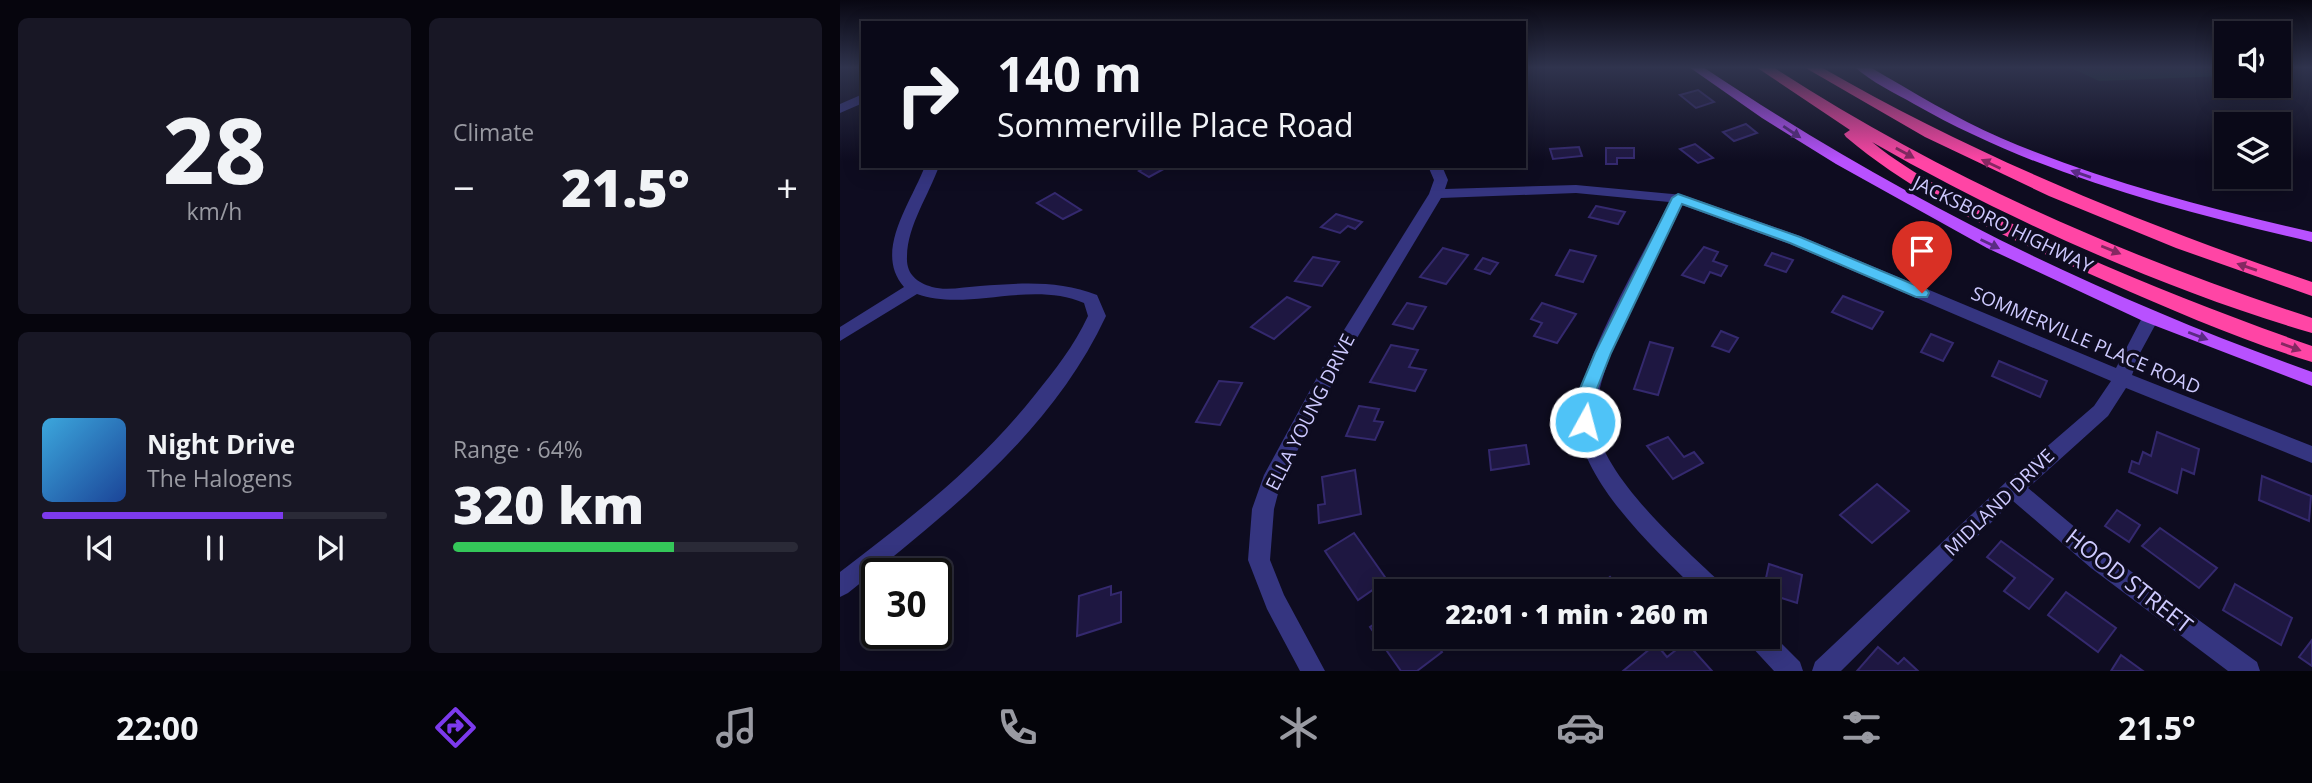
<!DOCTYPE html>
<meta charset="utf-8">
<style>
:root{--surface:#0a0918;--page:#181725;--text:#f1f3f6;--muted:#999aa2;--line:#2a2a37;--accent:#7c3aed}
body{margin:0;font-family:"Open Sans",sans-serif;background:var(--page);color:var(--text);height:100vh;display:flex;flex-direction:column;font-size:26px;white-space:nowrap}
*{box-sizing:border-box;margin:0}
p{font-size:23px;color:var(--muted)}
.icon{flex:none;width:38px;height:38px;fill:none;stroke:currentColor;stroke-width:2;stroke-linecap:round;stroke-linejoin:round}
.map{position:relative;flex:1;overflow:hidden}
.panel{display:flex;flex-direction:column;gap:18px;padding:18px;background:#06050d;width:840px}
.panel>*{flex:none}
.guide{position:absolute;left:21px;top:21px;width:665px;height:147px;border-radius:0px;box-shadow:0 4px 18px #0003,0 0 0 2px var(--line);background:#0a0918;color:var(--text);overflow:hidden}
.controls{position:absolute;left:1374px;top:21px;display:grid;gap:14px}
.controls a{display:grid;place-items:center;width:77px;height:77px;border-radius:0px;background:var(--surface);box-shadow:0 4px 18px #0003,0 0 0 2px var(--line);font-size:35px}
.speed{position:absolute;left:21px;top:558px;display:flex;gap:14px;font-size:35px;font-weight:700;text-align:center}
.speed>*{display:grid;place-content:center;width:91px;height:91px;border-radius:50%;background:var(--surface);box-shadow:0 4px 18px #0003,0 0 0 2px var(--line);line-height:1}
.speed .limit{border:4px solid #111;border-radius:10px;background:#fff;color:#111}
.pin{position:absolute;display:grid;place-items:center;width:60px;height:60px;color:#fff;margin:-72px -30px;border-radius:50% 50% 50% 0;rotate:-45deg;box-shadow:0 0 7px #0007}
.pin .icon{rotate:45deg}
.me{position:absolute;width:77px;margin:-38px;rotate:7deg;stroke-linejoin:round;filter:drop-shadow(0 0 5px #0008)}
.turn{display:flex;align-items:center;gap:24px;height:147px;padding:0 21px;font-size:32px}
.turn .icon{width:91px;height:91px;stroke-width:2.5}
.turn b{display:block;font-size:49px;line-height:60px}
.big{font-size:52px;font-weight:800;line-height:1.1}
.panel .card{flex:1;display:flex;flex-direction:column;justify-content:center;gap:10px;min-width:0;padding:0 24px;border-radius:10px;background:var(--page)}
.panel .dial{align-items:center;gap:0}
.dial b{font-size:91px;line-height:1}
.song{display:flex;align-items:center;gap:21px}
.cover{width:84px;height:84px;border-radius:10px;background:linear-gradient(135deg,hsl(200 70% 55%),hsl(220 70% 35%))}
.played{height:7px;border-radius:4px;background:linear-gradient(90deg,var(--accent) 70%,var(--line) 70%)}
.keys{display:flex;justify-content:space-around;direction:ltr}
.heat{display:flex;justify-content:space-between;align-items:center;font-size:38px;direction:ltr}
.charge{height:10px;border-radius:5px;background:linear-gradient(90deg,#34c759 64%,var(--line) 0)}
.panel .tiles{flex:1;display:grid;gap:18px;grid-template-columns:repeat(2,1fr)}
.trip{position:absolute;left:534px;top:579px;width:406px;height:70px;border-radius:0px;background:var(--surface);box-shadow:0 4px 18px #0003,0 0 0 2px var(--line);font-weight:800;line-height:70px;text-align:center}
.menu{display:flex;height:112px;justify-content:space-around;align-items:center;background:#04040a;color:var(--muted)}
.menu .icon{width:49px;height:49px}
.menu .on{color:var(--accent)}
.menu b{font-size:32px;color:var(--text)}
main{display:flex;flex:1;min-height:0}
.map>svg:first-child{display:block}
.green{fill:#0f2a28}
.building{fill:#1e1741;stroke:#34296e;stroke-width:2}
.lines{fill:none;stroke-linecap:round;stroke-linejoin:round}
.minor{fill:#353580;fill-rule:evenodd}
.major{fill:#b851ff;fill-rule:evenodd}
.highway{fill:#ff45a5;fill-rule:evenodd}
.oneway{fill:#5a2b84}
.oneway2{fill:#862862}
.route{fill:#4fc3f7;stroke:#337fa1;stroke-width:2}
.labels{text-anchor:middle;stroke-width:7;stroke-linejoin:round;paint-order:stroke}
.street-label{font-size:19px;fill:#cecaff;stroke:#0e0c20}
.near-street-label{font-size:23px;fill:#cecaff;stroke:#0e0c20}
</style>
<main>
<section class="panel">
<div class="tiles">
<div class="card dial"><b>28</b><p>km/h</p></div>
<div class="card"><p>Climate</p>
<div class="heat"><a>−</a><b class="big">21.5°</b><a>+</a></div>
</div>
<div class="card">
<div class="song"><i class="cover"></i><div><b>Night Drive</b><p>The Halogens</p></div></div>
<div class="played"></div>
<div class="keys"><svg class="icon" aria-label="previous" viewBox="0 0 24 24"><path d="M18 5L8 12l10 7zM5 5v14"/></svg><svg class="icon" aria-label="pause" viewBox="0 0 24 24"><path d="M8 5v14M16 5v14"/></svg><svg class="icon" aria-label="next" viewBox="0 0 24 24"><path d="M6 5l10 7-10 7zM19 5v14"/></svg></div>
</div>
<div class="card"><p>Range · 64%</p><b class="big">320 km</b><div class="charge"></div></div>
</div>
</section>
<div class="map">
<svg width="1472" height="671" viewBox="0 0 1472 671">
<rect width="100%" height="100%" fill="#0e0c20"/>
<polygon class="green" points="1229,67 1386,67 1386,76 1259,81"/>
<g class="building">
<polygon points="858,90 874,102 856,108 840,95"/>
<polygon points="906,124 917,133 894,141 883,132"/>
<polygon points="855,144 873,158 858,163 840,149"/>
<polygon points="739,147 742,156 713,159 710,149"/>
<polygon points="766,148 794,148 794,158 777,158 777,164 766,164"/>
<polygon points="308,166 329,166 309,177 299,171"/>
<polygon points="215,193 241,210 223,219 197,203"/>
<polygon points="756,206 785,212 778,224 749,217"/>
<polygon points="496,214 522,222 515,229 508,226 500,233 481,227"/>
<polygon points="864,247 878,252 873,261 887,266 881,276 870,272 864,283 842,275"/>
<polygon points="603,248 628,255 606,284 580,277"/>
<polygon points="730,250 756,256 743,282 716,275"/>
<polygon points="932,253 953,260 946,272 925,265"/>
<polygon points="473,257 499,262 482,286 455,281"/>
<polygon points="643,258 658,263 650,274 635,269"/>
<polygon points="1003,296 1043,312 1032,329 992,312"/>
<polygon points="447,297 470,307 434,339 411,327"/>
<polygon points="567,303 586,307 573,329 553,324"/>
<polygon points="702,303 736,314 717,343 694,336 702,323 691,319"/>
<polygon points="881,331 898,338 889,352 872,346"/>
<polygon points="1091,334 1113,343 1103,361 1081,352"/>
<polygon points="810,342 833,348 818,395 794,389"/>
<polygon points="551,345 578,350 569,367 586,370 575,391 530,382"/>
<polygon points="1159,361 1207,381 1200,397 1152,376"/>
<polygon points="379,381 402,383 380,425 356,422"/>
<polygon points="519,406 539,409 534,421 543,422 535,440 506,436"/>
<polygon points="1317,432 1359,449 1354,474 1342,469 1337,493 1289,472 1292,461 1299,464 1303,452 1311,456"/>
<polygon points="828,437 844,457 854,452 863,463 833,479 807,446"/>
<polygon points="686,445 689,464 651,470 649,450"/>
<polygon points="515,470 521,514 479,523 478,505 485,504 482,477"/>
<polygon points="1422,476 1471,496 1469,521 1419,500"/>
<polygon points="1037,484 1069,511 1032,543 1000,515"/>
<polygon points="1277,510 1300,525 1289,542 1265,526"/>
<polygon points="1320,528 1377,568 1359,588 1302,546"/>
<polygon points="514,533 547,580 518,600 485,551"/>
<polygon points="1161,541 1213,579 1189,609 1164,591 1175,578 1147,557"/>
<polygon points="929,564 962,575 957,603 923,592"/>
<polygon points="770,577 784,592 753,592"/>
<polygon points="1395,584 1452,618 1441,645 1383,610"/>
<polygon points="271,586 271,595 281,592 281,622 237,636 239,596"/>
<polygon points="1226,592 1276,628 1258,652 1208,615"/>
<polygon points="546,616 546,637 590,637 602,652 577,671 561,671 530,627"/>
<polygon points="1472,640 1472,666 1459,657"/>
<polygon points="846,642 872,671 783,671 816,644 827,657"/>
<polygon points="1038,647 1058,664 1064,658 1078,671 1017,671"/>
<polygon points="1281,655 1303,671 1271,671"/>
</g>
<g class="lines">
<g class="minor">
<polygon points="23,94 23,103 0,113 0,104"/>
<path d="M85,166H99C89,195 67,226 67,257C66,274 77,283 92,287C106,291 125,287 140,286C180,283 219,280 257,295L266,316C211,434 106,514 8,593L0,597V572C73,516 136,468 194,396C215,370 234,346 248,316L244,303C190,280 127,312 77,294L0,341V327L64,287C33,252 71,203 85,166Z"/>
<path d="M588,166H602L608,180L605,189L736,185L843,195L960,236L1276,368L1304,314H1316L1319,318L1300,353L1292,375L1472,446V463L1286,388L1268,416L1188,488L1267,554L1417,662L1420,671H1388L1251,568L1173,501L1001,671H972L975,662L1166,482L1254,406L1271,381L950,244L842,205C819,258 752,367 756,422C760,475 845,549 882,584L885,592H858C814,548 748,489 737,426C728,379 807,249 829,202L736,193L601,198L511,348L441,482L434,509L430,560L444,595L485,671H460L427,609L408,560L412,509L424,475L494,346L589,194L594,180Z"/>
<polygon points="928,630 960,662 963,671 934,671 910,645 906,637 928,637"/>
</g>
<g class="major">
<path d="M849,67H863C1059,198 1250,292 1472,372V386L1303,321L1147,248L996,164L922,118Z"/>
<path d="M1015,67H1030C1073,92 1115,118 1161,138C1261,181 1366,208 1472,232V242C1335,210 1197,174 1074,104C1055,93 1031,82 1015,67Z"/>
</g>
<g class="highway">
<path d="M916,67H933C1100,176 1283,256 1472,318V333C1327,291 1164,218 1032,142C1075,177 1126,201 1175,225C1272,271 1371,310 1472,346V362C1403,341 1334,311 1268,282C1177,242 1083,202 1006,137L1004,134L1010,130Z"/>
<path d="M964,67H981C1137,157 1302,224 1472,282V296L1336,248L1209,196L1085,137Z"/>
</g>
</g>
<defs><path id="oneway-solid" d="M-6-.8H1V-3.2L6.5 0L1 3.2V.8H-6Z" transform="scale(1.75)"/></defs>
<g class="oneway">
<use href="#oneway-solid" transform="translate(952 132) rotate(34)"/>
<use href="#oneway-solid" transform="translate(1241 174) rotate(-161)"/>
<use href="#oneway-solid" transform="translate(1150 244) rotate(26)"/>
<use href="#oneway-solid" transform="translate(1358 336) rotate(21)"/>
</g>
<g class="oneway2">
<use href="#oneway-solid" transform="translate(1065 153) rotate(29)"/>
<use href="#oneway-solid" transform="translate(1151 164) rotate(-155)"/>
<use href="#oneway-solid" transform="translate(1271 250) rotate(22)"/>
<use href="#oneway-solid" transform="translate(1407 267) rotate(-161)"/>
<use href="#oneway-solid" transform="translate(1451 347) rotate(20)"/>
</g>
<linearGradient id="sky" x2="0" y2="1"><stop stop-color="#080712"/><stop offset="0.42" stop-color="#30344e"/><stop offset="1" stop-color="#30344e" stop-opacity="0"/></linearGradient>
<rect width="1472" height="161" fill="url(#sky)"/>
<polygon class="route" points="838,194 960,237 1087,290 1089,293 1087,297 1076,297 950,243 842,204 771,353 756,391 751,426 739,426 736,422 739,391 755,353 832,198"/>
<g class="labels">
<g class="street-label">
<text transform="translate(1163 224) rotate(26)" y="7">JACKSBORO HIGHWAY</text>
<text transform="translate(1246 340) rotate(23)" y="7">SOMMERVILLE PLACE ROAD</text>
<text transform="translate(470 412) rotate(-63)" y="7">ELLA YOUNG DRIVE</text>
<text transform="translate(1159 502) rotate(-44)" y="7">MIDLAND DRIVE</text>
</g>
<g class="near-street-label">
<text transform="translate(1289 581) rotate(38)" y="8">HOOD STREET</text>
</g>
</g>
</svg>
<div class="controls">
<a><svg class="icon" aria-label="sound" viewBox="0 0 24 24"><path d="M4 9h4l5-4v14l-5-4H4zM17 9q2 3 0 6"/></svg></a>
<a><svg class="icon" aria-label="layers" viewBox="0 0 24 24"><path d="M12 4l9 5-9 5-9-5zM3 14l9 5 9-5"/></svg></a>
</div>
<div class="speed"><div class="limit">30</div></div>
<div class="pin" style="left:1082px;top:293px;background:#d93025"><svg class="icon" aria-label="arrive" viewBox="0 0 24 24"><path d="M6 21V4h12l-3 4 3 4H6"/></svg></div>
<svg class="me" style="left:745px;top:422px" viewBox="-20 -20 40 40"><circle r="17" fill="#4fc3f7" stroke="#fff" stroke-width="3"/><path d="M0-11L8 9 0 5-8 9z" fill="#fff"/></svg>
<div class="trip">22:01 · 1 min · 260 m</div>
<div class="guide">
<div class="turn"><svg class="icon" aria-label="right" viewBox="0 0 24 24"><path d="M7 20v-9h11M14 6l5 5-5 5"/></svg><div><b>140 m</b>Sommerville Place Road</div></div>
</div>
</div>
</main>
<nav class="menu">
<b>22:00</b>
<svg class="icon on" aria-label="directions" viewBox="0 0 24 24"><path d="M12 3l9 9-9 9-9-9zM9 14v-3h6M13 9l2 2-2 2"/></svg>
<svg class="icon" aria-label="music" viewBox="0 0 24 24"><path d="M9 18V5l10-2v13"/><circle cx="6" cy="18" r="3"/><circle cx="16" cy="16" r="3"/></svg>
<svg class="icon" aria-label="phone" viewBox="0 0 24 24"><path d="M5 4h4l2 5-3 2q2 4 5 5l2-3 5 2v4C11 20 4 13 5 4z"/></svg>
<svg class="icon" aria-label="climate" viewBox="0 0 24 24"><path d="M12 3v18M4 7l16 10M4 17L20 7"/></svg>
<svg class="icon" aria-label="car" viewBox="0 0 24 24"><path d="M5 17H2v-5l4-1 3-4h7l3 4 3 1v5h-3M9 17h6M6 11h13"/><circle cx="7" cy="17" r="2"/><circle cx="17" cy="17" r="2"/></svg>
<svg class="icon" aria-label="filters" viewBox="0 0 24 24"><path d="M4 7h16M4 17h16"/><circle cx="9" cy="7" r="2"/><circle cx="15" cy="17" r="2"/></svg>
<b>21.5°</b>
</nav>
